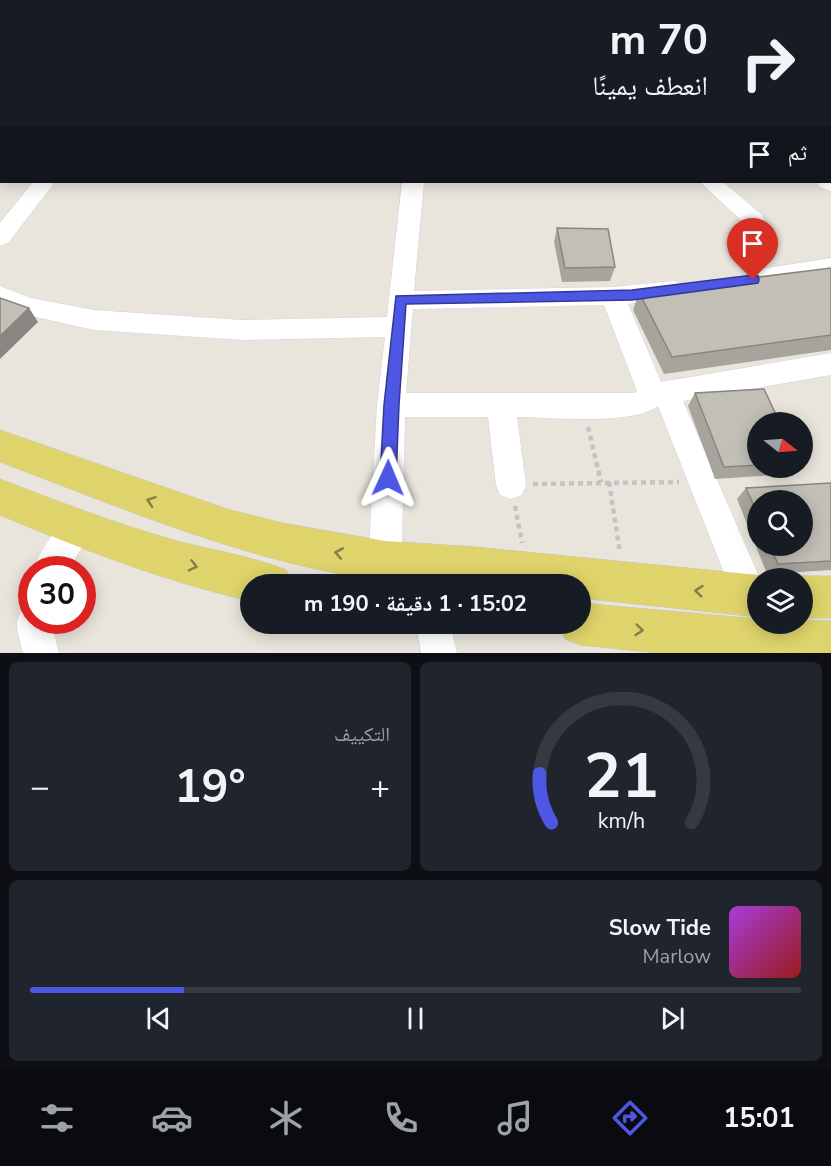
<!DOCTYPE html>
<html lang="ar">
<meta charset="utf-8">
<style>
:root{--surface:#171b24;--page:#20242c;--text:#f1f3f6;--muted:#9ea1a6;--line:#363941;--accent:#4e56e4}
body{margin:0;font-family:"Nunito Sans","Noto Naskh Arabic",sans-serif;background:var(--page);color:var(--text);direction:rtl;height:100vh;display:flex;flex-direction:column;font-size:22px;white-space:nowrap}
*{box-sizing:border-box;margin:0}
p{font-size:20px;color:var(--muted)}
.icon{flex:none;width:33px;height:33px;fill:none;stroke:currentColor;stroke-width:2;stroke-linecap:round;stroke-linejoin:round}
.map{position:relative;height:653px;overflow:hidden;direction:ltr}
.details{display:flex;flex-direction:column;gap:9px;padding:9px;background:#0d0f14;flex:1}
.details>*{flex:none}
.guide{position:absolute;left:0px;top:0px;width:831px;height:183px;box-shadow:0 3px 15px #0003;direction:rtl;background:#171b24;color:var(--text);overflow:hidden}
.needle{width:39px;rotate:107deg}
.tools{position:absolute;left:747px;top:412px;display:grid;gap:12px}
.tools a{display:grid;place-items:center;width:66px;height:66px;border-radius:50%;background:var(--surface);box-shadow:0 3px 15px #0003;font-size:30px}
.speed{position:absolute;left:18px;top:556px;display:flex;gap:12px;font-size:30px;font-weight:700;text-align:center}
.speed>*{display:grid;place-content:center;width:78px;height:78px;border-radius:50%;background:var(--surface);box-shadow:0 3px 15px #0003;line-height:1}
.speed .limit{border:9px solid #d22;background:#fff;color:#111}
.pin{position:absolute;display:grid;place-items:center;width:51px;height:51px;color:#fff;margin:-62px -26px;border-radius:50% 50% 50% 0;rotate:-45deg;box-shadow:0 0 6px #0007}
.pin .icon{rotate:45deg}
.me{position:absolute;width:66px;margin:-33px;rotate:1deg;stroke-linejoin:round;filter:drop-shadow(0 0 4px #0008)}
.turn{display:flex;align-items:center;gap:21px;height:126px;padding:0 24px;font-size:27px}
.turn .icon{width:78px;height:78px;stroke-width:2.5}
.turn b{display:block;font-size:42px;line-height:51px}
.then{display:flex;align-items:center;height:57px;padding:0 24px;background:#0003;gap:12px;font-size:22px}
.big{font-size:45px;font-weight:700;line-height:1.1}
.details .tile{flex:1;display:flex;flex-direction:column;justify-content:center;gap:9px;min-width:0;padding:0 21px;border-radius:9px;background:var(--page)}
.details .dial{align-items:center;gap:0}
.dial svg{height:156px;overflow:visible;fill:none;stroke:var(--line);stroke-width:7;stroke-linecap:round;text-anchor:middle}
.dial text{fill:var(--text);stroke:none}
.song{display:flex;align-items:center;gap:18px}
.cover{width:72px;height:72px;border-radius:9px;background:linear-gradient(135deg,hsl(280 70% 55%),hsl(0 70% 35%))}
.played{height:6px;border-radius:3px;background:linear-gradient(90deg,var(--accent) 20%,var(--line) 20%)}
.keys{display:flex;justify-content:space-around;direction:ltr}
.heat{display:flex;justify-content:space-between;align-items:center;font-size:33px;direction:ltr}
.details .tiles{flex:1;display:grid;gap:9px;grid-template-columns:1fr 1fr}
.tile:last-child{grid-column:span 2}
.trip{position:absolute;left:240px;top:574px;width:351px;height:60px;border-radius:30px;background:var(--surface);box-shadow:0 3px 15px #0003;font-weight:700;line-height:60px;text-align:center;direction:rtl}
.dock{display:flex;height:96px;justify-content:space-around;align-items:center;background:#090b0e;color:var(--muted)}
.dock .icon{width:42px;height:42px}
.dock .selected{color:var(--accent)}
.dock b{font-size:27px;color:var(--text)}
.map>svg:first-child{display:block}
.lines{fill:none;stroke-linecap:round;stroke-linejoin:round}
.minor-casing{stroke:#d1d2e0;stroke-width:1}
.major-casing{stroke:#c3c3c3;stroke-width:1}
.path{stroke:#c3c3c3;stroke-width:4.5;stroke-dasharray:5 4;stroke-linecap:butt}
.minor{fill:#fff;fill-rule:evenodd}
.major{fill:#dfd46b;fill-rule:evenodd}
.wall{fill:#a7a49d;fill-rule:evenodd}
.shaded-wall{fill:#888680}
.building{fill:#c2bfb7;stroke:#888680;stroke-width:1.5}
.oneway{stroke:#847e4a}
.route{fill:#4e56e4;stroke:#333894;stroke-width:1.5}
</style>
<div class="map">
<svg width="831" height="653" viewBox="0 0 831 653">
<rect width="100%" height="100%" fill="#e9e5dc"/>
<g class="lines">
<g class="minor-casing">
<g id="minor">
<polygon points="222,0 238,0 239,2 223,2"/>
<rect x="298" y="0" width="16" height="2"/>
<polygon points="365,0 382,0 364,2"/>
<polygon points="395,0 412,0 413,2 396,2"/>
<polygon points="501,0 517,0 501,2"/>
<polygon points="707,0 723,0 707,2"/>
<rect x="0" y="116" width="2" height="12"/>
<rect x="830" y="148" width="1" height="14"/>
<polygon points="830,176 831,176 831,191 820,187 816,182 830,182"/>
<polygon points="33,182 55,182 8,243 0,246 0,223"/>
<path d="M402,182H424L414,291L613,287L674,281L683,284L686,290L683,296L628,304L661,382L831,353V375L683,401L760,579H758V610L750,613L738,608L658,406C631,426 551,417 517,417L526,485L522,495L511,499L500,495L496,485L488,417H405L401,585H367L377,405L385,337L242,340L94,330L27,315L0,305V286L31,298L94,310L242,320L387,317ZM604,305L637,391L634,393H406L413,309Z"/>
<polygon points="700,182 723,182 762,215 765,220 762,225 754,227 746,225"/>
<polygon points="831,258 831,274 760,287 752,284 748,278 752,272 760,269"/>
<path d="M78,513L89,517L94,528L68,570H32C41,550 58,521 78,513Z"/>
<polygon points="32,605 32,621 51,621 59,653 23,653 17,629 17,621 22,609"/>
<polygon points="416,624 450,624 457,653 421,653"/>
</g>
</g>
<g class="major-casing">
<g id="major">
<path d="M0,430L227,509L282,523L385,541L475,547L758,575L767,579H758V617L580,598V585C516,585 450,589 385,581C251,564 126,509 0,462Z"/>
<path d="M0,479C56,501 112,522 170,539C208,550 249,555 286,570L292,585H250V601C164,581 81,549 0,515Z"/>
<polygon points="802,576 831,576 831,618 802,618 802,579 795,579"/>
<polygon points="580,603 758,619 758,624 802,624 802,620 831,621 831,653 659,653 580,645 565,639 559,624 580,624"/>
</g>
</g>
<g class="path">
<polyline points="588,427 601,482"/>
<polyline points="609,482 620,553"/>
<polyline points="533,484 679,482"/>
<polyline points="515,506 522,543"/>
</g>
<use href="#minor" class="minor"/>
<use href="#major" class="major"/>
</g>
<g class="wall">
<rect x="444" y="0" width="52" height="2"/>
<polygon points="557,228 615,267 610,281 562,282 554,242"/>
<polygon points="831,268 831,350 664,374 633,310 639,292"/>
<polygon points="695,393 758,423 758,468 793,468 788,474 715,479 688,406"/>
<path d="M831,483V570L767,574L737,499L746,488ZM758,501L802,546H758Z"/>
</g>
<polygon class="shaded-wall" points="29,308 38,322 0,359 0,336"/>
<g class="building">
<polygon points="126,0 146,2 125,2"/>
<polygon points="458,0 494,0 493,2 462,2"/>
<polygon points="557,228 608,229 615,267 565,268"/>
<polygon points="831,268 831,335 672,357 639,292"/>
<polygon points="0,298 29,308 0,336"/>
<polygon points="764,389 780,423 758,423 758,465 724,467 695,393"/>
<polygon points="831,483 831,561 778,564 770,546 802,546 802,501 758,501 758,515 746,488"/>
</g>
<defs><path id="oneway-chevron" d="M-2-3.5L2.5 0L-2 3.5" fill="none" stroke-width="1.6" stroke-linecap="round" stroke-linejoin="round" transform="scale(1.5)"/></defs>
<g class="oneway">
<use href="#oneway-chevron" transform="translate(151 501) rotate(-161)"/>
<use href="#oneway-chevron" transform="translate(339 553) rotate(-170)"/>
<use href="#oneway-chevron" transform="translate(193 566) rotate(15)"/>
<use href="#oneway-chevron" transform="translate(699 591) rotate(-174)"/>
<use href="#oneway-chevron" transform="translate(639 630) rotate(6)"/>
</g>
<polygon class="route" points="753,275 758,276 759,280 758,283 632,300 406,304 399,405 396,478 394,484 388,486 382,484 380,478 384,405 396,296 632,290"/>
</svg>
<div class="tools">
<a><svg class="needle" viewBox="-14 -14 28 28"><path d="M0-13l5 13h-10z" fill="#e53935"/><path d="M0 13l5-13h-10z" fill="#9ea1a6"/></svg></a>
<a><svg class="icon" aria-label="search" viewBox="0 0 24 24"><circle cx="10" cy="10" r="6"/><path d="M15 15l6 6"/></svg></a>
<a><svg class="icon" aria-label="layers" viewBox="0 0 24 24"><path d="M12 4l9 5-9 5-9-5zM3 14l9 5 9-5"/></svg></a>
</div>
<div class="speed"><div class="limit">30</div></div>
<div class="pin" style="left:753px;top:280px;background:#d93025"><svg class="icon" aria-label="arrive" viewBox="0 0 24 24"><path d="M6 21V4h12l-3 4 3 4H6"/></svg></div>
<svg class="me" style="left:388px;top:478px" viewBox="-20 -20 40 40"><path d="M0-17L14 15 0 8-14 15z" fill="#4e56e4" stroke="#fff" stroke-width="4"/></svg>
<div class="trip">15:02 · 1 دقيقة · 190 m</div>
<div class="guide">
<div class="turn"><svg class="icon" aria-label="right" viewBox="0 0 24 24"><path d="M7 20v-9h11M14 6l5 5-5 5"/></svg><div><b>70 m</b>انعطف يمينًا</div></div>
<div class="then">ثم<svg class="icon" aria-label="arrive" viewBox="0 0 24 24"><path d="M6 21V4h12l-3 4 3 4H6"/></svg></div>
</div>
</div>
<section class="details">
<div class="tiles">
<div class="tile dial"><svg viewBox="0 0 100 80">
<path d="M14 69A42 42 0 1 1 86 69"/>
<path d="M14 69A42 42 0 0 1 8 44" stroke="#4e56e4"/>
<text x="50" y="56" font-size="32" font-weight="700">21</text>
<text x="50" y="72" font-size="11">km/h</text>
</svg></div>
<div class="tile"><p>التكييف</p>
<div class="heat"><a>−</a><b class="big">19°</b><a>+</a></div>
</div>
<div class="tile">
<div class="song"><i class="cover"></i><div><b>Slow Tide</b><p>Marlow</p></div></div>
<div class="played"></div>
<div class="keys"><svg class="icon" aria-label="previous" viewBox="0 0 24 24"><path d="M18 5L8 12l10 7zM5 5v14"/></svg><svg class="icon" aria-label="pause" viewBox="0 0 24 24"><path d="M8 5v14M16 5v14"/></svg><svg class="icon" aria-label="next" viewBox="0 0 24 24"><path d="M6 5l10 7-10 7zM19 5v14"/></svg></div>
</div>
</div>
</section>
<nav class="dock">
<b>15:01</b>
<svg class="icon selected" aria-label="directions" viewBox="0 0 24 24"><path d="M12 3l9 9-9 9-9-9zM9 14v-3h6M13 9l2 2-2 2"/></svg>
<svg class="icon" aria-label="music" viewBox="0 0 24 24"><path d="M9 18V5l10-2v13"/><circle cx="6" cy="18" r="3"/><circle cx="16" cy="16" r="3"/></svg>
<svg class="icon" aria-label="phone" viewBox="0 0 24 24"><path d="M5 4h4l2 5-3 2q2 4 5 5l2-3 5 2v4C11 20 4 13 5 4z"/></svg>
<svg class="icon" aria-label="climate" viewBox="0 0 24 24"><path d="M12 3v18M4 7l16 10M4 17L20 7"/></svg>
<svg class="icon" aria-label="car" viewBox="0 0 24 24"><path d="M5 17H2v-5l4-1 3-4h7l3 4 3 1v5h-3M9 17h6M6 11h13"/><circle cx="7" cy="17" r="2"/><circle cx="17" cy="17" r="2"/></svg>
<svg class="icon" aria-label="filters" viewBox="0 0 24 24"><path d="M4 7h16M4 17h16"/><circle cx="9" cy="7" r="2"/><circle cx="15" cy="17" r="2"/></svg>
</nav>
